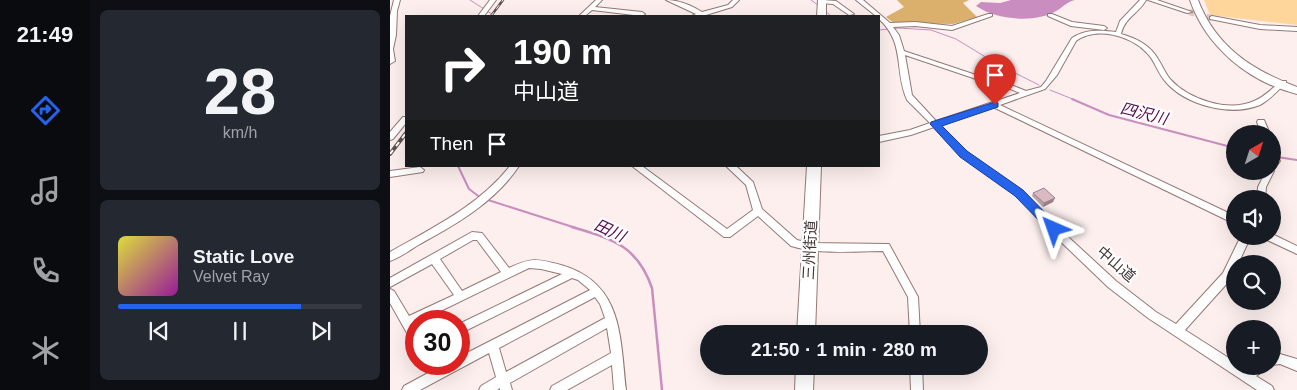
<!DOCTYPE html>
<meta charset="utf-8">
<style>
:root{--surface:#171b24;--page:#242831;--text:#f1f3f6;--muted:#9ea1a6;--line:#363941;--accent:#2563eb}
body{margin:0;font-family:Arial,"Noto Sans JP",sans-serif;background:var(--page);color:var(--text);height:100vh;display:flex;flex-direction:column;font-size:19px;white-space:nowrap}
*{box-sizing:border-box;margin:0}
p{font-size:16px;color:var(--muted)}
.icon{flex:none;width:28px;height:28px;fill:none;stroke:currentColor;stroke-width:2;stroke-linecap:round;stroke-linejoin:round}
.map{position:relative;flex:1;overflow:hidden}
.details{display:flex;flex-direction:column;gap:10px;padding:10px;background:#0d0f14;width:300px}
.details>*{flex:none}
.top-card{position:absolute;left:15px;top:15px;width:475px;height:152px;border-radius:0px;box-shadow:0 5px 20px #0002;background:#202124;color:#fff;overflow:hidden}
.needle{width:32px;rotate:39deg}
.tools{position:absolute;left:836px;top:125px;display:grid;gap:10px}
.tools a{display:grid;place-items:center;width:55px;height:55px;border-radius:50%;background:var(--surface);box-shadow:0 5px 20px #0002;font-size:25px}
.speed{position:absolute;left:15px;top:310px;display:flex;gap:10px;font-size:25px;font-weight:700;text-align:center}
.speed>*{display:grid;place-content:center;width:65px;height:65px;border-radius:50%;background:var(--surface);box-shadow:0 5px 20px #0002;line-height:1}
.speed .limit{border:8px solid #d22;background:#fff;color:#111}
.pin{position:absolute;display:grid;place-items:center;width:42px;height:42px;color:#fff;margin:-51px -21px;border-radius:50% 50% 50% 0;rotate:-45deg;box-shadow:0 0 5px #0007}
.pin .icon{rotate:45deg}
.me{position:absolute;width:55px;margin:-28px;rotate:317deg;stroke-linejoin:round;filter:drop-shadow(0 0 4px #0008)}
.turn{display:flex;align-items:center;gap:18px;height:105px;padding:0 25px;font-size:22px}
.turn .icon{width:65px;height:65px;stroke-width:2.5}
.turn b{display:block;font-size:35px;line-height:42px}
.then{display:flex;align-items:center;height:48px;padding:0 25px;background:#0003;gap:10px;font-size:19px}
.details .tile{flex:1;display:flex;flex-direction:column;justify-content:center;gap:8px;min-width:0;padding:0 18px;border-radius:8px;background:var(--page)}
.details .dial{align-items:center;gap:0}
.dial b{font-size:65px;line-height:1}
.song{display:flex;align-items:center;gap:15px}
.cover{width:60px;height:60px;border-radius:8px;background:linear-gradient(135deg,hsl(60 70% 55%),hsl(300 70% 35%))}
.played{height:5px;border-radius:2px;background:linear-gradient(90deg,var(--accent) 75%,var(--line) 75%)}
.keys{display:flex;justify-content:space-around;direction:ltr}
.trip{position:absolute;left:310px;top:325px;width:288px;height:50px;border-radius:25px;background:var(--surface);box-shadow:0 5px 20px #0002;font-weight:700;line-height:50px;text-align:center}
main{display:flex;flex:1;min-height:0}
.tab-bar{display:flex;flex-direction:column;width:90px;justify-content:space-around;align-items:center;background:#090b0e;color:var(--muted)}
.tab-bar .icon{width:35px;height:35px}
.tab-bar .on{color:var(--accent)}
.tab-bar b{font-size:22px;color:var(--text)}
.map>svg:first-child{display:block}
.green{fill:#fed69c}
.forest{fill:#dbaf6c}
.water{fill:#c98dbf}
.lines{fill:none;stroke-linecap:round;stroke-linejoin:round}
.stream-far2{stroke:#c98dbf;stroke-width:1}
.stream-far1{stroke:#c98dbf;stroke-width:2}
.stream{stroke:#c98dbf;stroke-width:2.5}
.minor-tunnel{stroke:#d7cac8;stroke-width:6;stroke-dasharray:6 3;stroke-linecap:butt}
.minor-casing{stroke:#957875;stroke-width:2}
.highway-casing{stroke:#957875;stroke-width:2}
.minor{fill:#fff;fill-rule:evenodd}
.highway{fill:#fff;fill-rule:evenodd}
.rail-far1-casing{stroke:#5d504f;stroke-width:2.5}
.rail-casing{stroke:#5d504f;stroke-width:4}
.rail-far1{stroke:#fff;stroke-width:1;stroke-dasharray:4.5;stroke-linecap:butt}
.rail{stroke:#fff;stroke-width:2;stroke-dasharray:5;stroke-linecap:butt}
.wall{fill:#bba0a8}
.shaded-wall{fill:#988288}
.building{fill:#d9bac3;stroke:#988288}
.route{fill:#2563eb;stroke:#184099}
.labels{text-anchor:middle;stroke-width:4.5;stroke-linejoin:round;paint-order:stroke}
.street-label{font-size:15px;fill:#413433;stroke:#fff}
.water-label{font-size:16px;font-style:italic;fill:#560d4f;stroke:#fff}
</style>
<main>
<nav class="tab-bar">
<b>21:49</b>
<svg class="icon on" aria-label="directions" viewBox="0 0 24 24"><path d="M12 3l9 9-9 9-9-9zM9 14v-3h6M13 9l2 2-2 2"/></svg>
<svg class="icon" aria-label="music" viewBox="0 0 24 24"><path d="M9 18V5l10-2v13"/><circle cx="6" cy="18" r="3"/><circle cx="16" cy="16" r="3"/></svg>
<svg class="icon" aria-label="phone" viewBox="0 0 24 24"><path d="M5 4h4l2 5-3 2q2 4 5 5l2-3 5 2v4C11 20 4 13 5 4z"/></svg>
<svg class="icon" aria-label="climate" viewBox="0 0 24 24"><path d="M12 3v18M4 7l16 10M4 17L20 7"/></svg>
</nav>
<section class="details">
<div class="tile dial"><b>28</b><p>km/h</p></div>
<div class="tile">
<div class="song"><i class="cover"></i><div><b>Static Love</b><p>Velvet Ray</p></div></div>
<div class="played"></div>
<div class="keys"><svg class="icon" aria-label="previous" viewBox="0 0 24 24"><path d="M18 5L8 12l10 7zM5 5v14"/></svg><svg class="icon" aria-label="pause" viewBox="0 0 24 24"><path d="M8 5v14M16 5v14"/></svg><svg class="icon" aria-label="next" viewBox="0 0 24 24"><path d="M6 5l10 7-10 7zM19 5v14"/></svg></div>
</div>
</section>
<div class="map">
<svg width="907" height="390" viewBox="0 0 907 390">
<rect width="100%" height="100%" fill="#fcefed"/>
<polygon class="green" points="814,0 907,0 907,25 820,15"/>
<polygon class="forest" points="507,0 579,0 573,3 587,17 563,24 504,23 496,17 514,7"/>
<path class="water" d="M621,0H685C677,2 674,6 668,10C646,24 607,20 586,6L591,2L610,3Z"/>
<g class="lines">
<g class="stream-far2">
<polyline points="80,0 105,16"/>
<polyline points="421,0 428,5"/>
<polyline points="435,11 441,16"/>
<polyline points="489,30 509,28 541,30 566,39 607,64 649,85"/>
<polyline points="660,90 685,100"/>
</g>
<g class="stream-far1">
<polyline points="682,99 719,115 845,148"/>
<polyline points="887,157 907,160"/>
<polyline points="68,166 79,189 91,198"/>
<polyline points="98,200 186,228"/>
</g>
<path class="stream" d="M182,227C222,239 247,245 262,288L272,390"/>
<polyline class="minor-tunnel" points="799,12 822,18"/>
<g class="minor-casing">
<g id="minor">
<polygon points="4,0 10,0 7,11 6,35 3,49 5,61 0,64 0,16"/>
<polygon points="100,0 106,0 94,16 88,16"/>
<polygon points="206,0 212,0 205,7 252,12 255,14 252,16 202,10 195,16 189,16"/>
<path d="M276,0C289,0 301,5 312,12L338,5L343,0H349L342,7L316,15L317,16H302L306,14Z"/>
<polygon points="432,0 446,1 464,14 459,15 443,4 430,3 430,1"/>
<path d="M466,0H473L500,23L525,22L562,26L598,14H602V16L562,30L525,26L503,27L509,35L514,51L601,80L614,82L636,91L651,87L656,81L682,38C695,29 711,30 726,32L730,21L750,0H756C748,14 735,17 731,34C746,38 760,45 768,59C772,65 775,73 780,79C798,99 838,113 864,101C875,97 883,87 892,81H896V83C888,90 880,100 870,105C840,117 795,105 775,81C767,72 765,60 756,52C740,36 707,26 686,41L667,75L655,89L610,105L845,216V224L603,107L550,125L577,152L632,191L675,234L726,281L766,312L786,324L833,273L851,236H861L848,264H845V270L841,279L795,330L845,362V366H851L856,369L861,366H877L875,370L866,376L882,386L884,390H867L758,318L718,287L669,240L626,195L571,156L544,127L521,135L489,142V136L520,130L540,123L517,100L515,95C505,66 514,42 489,19V16H486ZM515,55L598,83L611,85L630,93L546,121L522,95Z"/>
<polygon points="758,0 767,0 802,12 797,13"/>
<polygon points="658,14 662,14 682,22 714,26 717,28 714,30 681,26 658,16"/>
<polygon points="822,16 870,25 907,27 907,31 870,29 820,19 820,17"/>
<polygon points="13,117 16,117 16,123 3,139 0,140 0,132"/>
<polygon points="868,120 874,120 880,134 872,134 867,122"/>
<polygon points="882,148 886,151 890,161 885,168 883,169 884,171 876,187 875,199 867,199 868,187 876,171 882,171"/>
<path d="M120,166H129C105,202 67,224 30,244C20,250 11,257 0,261V252C44,227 88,206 120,166Z"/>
<path d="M242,166H252L337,229L363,210L356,185L336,166H346L363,182L372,209L407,240L419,243L499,244L528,297L530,334H520L518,297L493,251C463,251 430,255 401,246L368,216L340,237H334Z"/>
<polygon points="30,167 34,170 33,172 0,177 0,171"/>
<path d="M82,232L92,233L119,268C142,257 147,259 171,265C233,283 230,336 236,390H224L222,365L177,390H160L162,386L221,353L217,328L120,383L122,390H110V388L107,390H89L91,386L106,377L99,353L30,390H12L14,386L40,372L35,364H47L49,367L56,364H69V357L200,290L188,280L182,278L69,334V324L172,274L151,269L139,268L30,321H26V323L24,324L26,328V343L22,342L0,303V289L4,291L19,316L64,295L42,264L0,287V278ZM83,240H87L111,272L72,291L50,259ZM205,297L210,304L215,318L116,372L109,348Z"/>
<polygon points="882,234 907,246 907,254 875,239 873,236 882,236"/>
<polygon points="882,354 890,354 907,359 907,371 890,364 882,365"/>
<polygon points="520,366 532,366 533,390 521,390"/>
</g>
</g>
<g class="highway-casing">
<g id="highway">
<polygon points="428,0 436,0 436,16 427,16"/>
<path d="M800,0H808C826,47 862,70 907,87V94C859,82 816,47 800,0Z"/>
<polygon points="417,166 431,166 425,334 407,334"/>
<polygon points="406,366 424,366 423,390 405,390"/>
</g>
</g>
<use href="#minor" class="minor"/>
<use href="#highway" class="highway"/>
<g class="rail-far1-casing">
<polyline id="rail-far1" points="101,16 113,0"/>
</g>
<g class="rail-casing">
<polyline id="rail" points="0,154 16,133"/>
</g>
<use href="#rail-far1" class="rail-far1"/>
<use href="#rail" class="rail"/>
</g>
<polygon class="wall" points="643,193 663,202 653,207 642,196"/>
<polygon class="shaded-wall" points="665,198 663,202 653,207 654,203"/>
<polygon class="building" points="654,188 665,198 654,203 643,193"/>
<polygon class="route" points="605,102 608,103 608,107 552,126 577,151 633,190 668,226 670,229 668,232 660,232 625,196 570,157 540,124 541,122"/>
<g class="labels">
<g class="street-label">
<text transform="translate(420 250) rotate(-87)" y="5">三州街道</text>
<text transform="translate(726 264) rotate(41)" y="5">中山道</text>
</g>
<g class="water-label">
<text transform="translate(754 113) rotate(14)" y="6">四沢川</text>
<text transform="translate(220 230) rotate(25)" y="6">田川</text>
</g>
</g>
</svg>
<div class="tools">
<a><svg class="needle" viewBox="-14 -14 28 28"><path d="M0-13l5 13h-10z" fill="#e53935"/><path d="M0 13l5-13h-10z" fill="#9ea1a6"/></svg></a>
<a><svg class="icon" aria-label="sound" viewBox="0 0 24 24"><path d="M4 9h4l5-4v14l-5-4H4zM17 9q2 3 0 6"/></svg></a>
<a><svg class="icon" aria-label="search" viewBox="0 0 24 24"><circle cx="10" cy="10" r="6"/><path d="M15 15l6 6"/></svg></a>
<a>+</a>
</div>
<div class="speed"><div class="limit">30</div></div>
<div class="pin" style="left:605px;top:105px;background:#d93025"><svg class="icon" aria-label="arrive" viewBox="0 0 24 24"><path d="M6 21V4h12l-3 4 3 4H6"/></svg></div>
<svg class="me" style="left:664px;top:229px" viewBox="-20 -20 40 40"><path d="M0-17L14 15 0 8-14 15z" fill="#2563eb" stroke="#fff" stroke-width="4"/></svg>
<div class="trip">21:50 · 1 min · 280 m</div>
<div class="top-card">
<div class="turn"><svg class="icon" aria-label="right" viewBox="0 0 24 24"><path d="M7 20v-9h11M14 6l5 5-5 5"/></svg><div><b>190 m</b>中山道</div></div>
<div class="then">Then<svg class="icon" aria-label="arrive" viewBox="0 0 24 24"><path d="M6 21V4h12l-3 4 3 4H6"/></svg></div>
</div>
</div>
</main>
